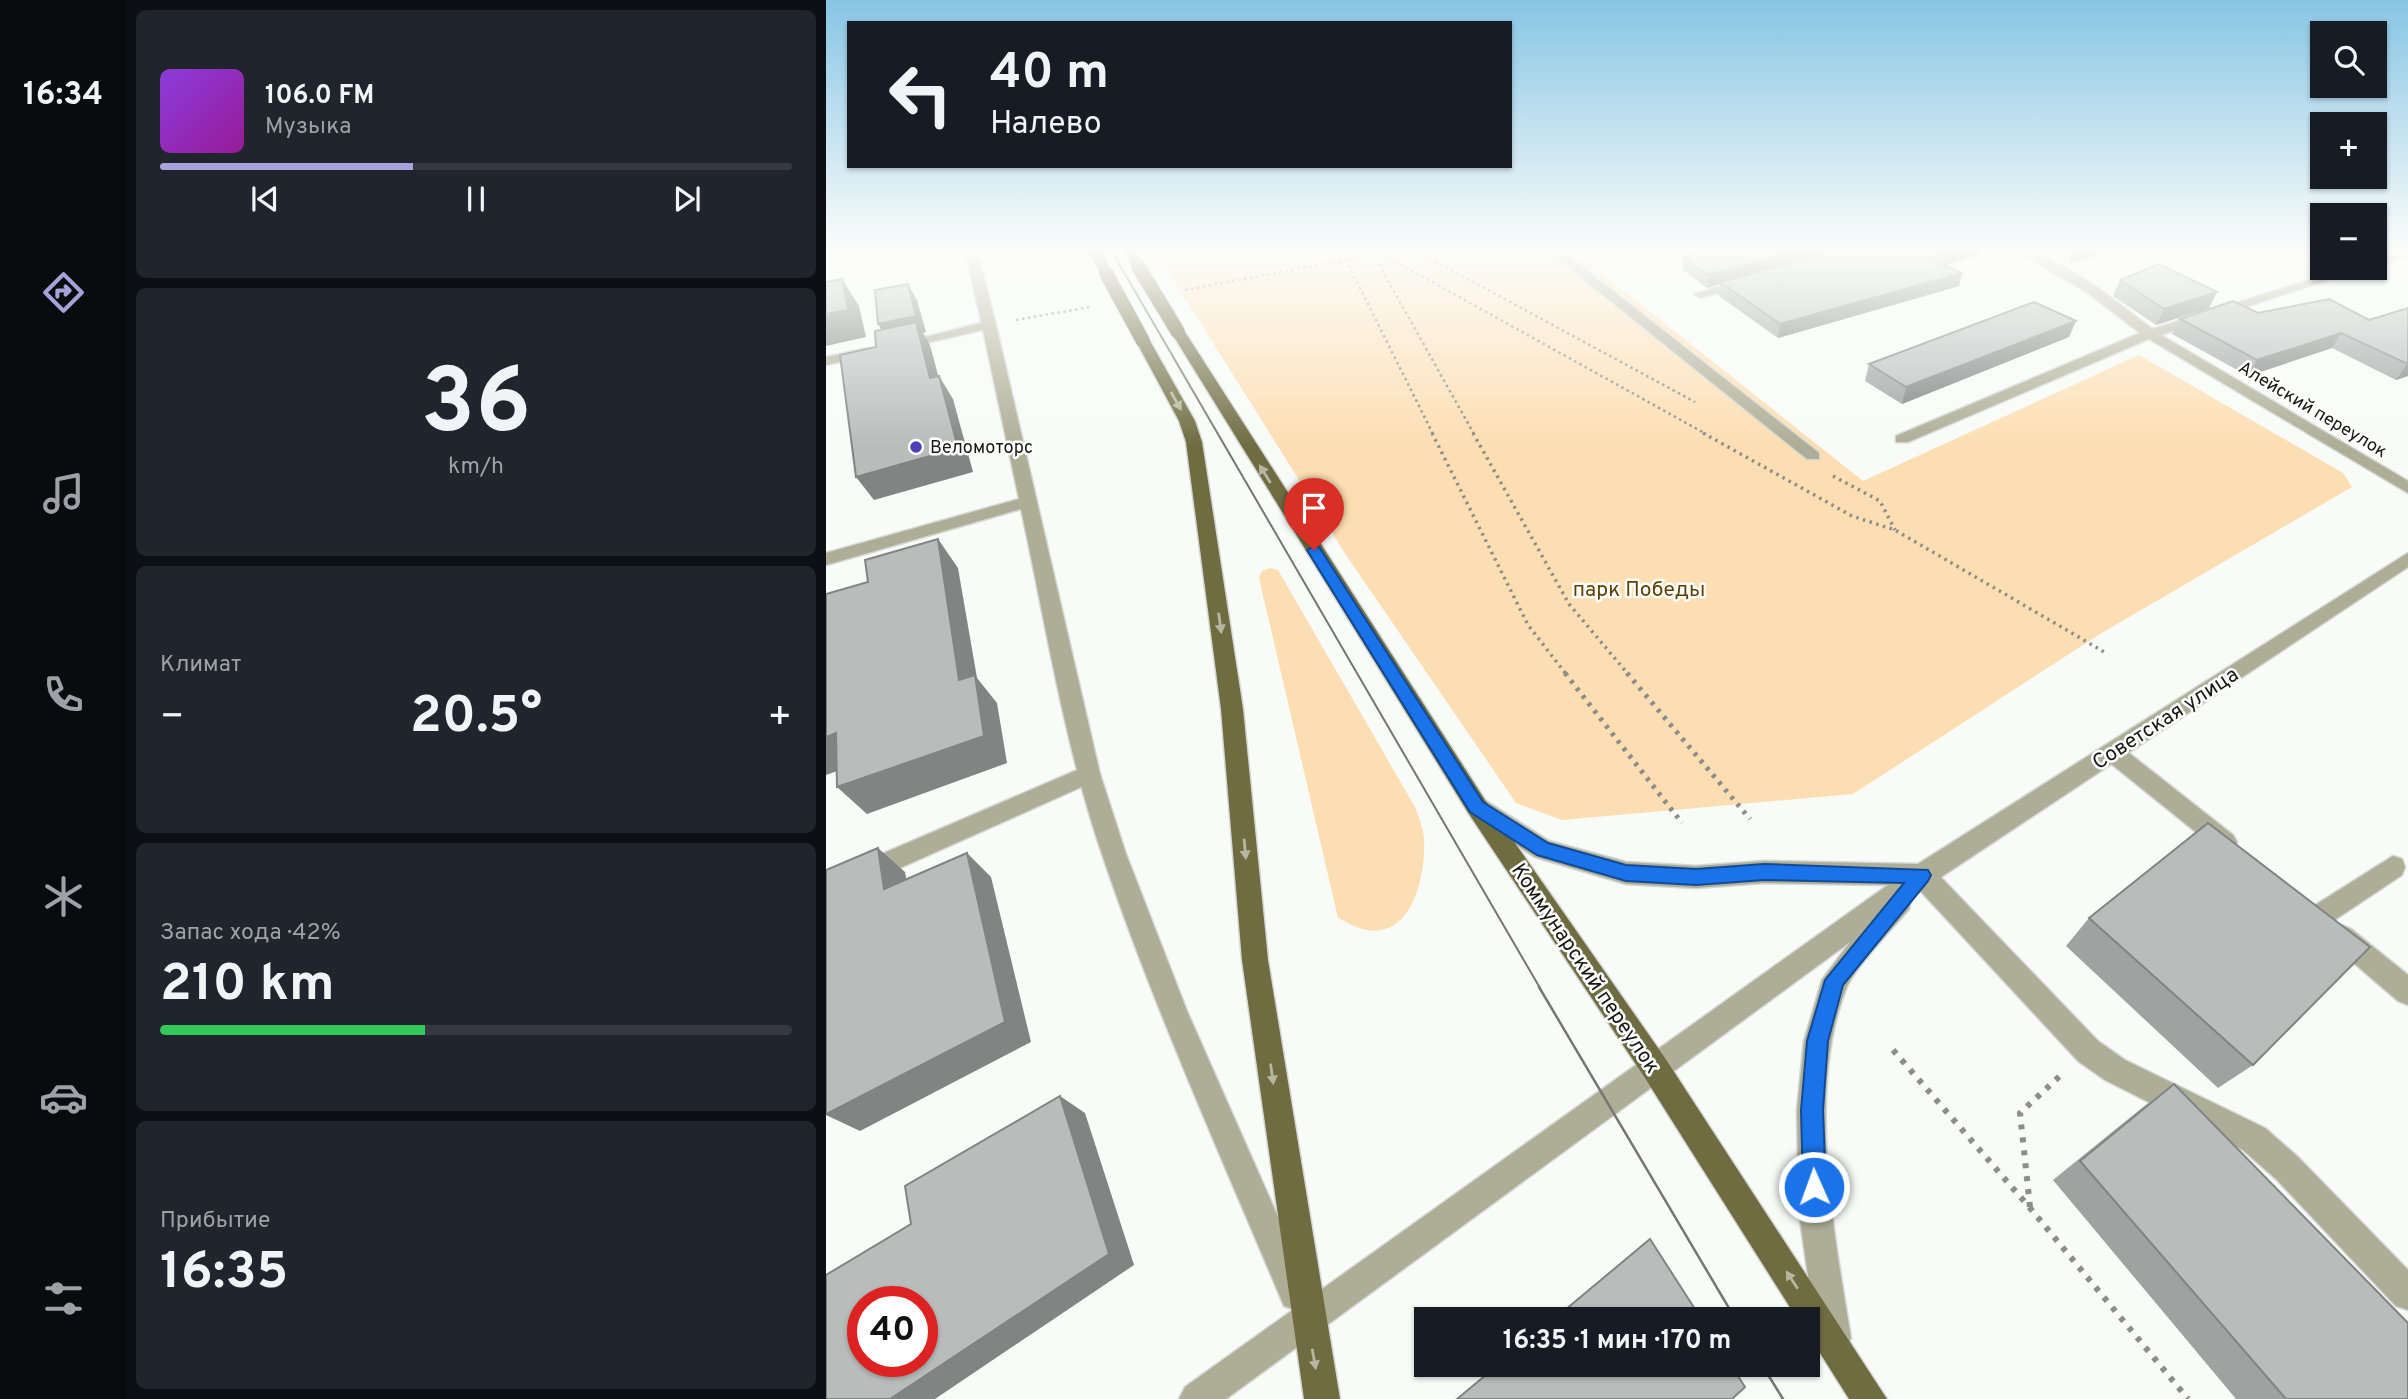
<!DOCTYPE html>
<html lang="ru">
<meta charset="utf-8">
<style>
:root{--surface:#171b24;--page:#20242c;--text:#f1f3f6;--muted:#9ea1a6;--line:#363941;--accent:#a9a2da}
body{margin:0;font-family:Overpass,sans-serif;background:var(--page);color:var(--text);height:100vh;display:flex;flex-direction:column;font-size:26px;white-space:nowrap}
*{box-sizing:border-box;margin:0}
p{font-size:23px;color:var(--muted)}
.icon{flex:none;width:38px;height:38px;fill:none;stroke:currentColor;stroke-width:2;stroke-linecap:round;stroke-linejoin:round}
.map{position:relative;flex:1;overflow:hidden}
.side{display:flex;flex-direction:column;gap:10px;padding:10px;background:#0d0f14;width:700px}
.side>*{flex:none}
.guide{position:absolute;left:21px;top:21px;width:665px;height:147px;border-radius:0px;box-shadow:0 2px 5px #0004;background:#171b24;color:var(--text);overflow:hidden}
.tools{position:absolute;left:1484px;top:21px;display:grid;gap:14px}
.tools a{display:grid;place-items:center;width:77px;height:77px;border-radius:0px;background:var(--surface);box-shadow:0 2px 5px #0004;font-size:35px}
.speed{position:absolute;left:21px;top:1286px;display:flex;gap:14px;font-size:35px;font-weight:700;text-align:center}
.speed>*{display:grid;place-content:center;width:91px;height:91px;border-radius:50%;background:var(--surface);box-shadow:0 2px 5px #0004;line-height:1}
.speed .limit{border:10px solid #d22;background:#fff;color:#111}
.pin{position:absolute;display:grid;place-items:center;width:60px;height:60px;color:#fff;margin:-72px -30px;border-radius:50% 50% 50% 0;rotate:-45deg;box-shadow:0 0 7px #0007}
.pin .icon{rotate:45deg}
.me{position:absolute;width:77px;margin:-38px;rotate:358deg;stroke-linejoin:round;filter:drop-shadow(0 0 5px #0008)}
.turn{display:flex;align-items:center;gap:24px;height:147px;padding:0 28px;font-size:32px}
.turn .icon{width:91px;height:91px;stroke-width:2.5}
.turn b{display:block;font-size:49px;line-height:60px}
.big{font-size:52px;font-weight:700;line-height:1.1}
.side .tile{flex:1;display:flex;flex-direction:column;justify-content:center;gap:10px;min-width:0;padding:0 24px;border-radius:10px;background:var(--page)}
.side .dial{align-items:center;gap:0}
.dial b{font-size:91px;line-height:1}
.song{display:flex;align-items:center;gap:21px}
.cover{width:84px;height:84px;border-radius:10px;background:linear-gradient(135deg,hsl(270 70% 55%),hsl(300 70% 35%))}
.played{height:7px;border-radius:4px;background:linear-gradient(90deg,var(--accent) 40%,var(--line) 40%)}
.keys{display:flex;justify-content:space-around;direction:ltr}
.heat{display:flex;justify-content:space-between;align-items:center;font-size:38px;direction:ltr}
.charge{height:10px;border-radius:5px;background:linear-gradient(90deg,#34c759 42%,var(--line) 0)}
.trip{position:absolute;left:588px;top:1307px;width:406px;height:70px;border-radius:0px;background:var(--surface);box-shadow:0 2px 5px #0004;font-weight:700;line-height:70px;text-align:center}
main{display:flex;flex:1;min-height:0}
.tab-bar{display:flex;flex-direction:column;width:126px;justify-content:space-around;align-items:center;background:#090b0e;color:var(--muted)}
.tab-bar .icon{width:49px;height:49px}
.tab-bar .on{color:var(--accent)}
.tab-bar b{font-size:32px;color:var(--text)}
.map>svg:first-child{display:block}
.green{fill:#fddeb2}
.lines{fill:none;stroke-linecap:round;stroke-linejoin:round}
.service-casing{stroke:#d4d7d3;stroke-width:3}
.minor-casing{stroke:#d4d7d3;stroke-width:3}
.tertiary-casing{stroke:#d4d7d3;stroke-width:3}
.primary-casing{stroke:#d4d7d3;stroke-width:3}
.path-far3{stroke:#8c8e8b;stroke-width:2.5;stroke-dasharray:2.5 3.5;stroke-linecap:butt}
.path-far2{stroke:#8c8e8b;stroke-width:3.5;stroke-dasharray:2.5 4.5;stroke-linecap:butt}
.path-far1{stroke:#8c8e8b;stroke-width:5;stroke-dasharray:3.5 6;stroke-linecap:butt}
.path{stroke:#8c8e8b;stroke-width:6;stroke-dasharray:5 8;stroke-linecap:butt}
.service{fill:#aead96;fill-rule:evenodd}
.minor{fill:#aead96;fill-rule:evenodd}
.tertiary{fill:#aead96;fill-rule:evenodd}
.primary{fill:#6f6c42;fill-rule:evenodd}
.tram-far1{stroke:#757774;stroke-width:2}
.tram{stroke:#757774;stroke-width:2.5}
.primary-bridge-casing{stroke:#d4d7d3;stroke-width:16;stroke-linecap:butt}
.primary-bridge{stroke:#6f6c42;stroke-width:14}
.wall{fill:#9ea3a1}
.shaded-wall{fill:#818483}
.building{fill:#b8bdbb;stroke:#818483;stroke-width:2;fill-rule:evenodd}
.oneway{fill:#b7b6a0}
.route{fill:#1a73e8;stroke:#114b97;stroke-width:2}
.poi-dot{fill:#5040b7;stroke:#fff;stroke-width:2.5}
.labels{text-anchor:middle;stroke-width:5;stroke-linejoin:round;paint-order:stroke}
.far-street-label{font-size:18px;fill:#171816;stroke:#fff}
.far-poi-label{font-size:18px;fill:#171816;stroke:#fff;text-anchor:start}
.park-label{font-size:21px;fill:#5e3f02;stroke:#fff}
.street-label{font-size:21px;fill:#171816;stroke:#fff}
</style>
<main>
<nav class="tab-bar">
<b>16:34</b>
<svg class="icon on" aria-label="directions" viewBox="0 0 24 24"><path d="M12 3l9 9-9 9-9-9zM9 14v-3h6M13 9l2 2-2 2"/></svg>
<svg class="icon" aria-label="music" viewBox="0 0 24 24"><path d="M9 18V5l10-2v13"/><circle cx="6" cy="18" r="3"/><circle cx="16" cy="16" r="3"/></svg>
<svg class="icon" aria-label="phone" viewBox="0 0 24 24"><path d="M5 4h4l2 5-3 2q2 4 5 5l2-3 5 2v4C11 20 4 13 5 4z"/></svg>
<svg class="icon" aria-label="climate" viewBox="0 0 24 24"><path d="M12 3v18M4 7l16 10M4 17L20 7"/></svg>
<svg class="icon" aria-label="car" viewBox="0 0 24 24"><path d="M5 17H2v-5l4-1 3-4h7l3 4 3 1v5h-3M9 17h6M6 11h13"/><circle cx="7" cy="17" r="2"/><circle cx="17" cy="17" r="2"/></svg>
<svg class="icon" aria-label="filters" viewBox="0 0 24 24"><path d="M4 7h16M4 17h16"/><circle cx="9" cy="7" r="2"/><circle cx="15" cy="17" r="2"/></svg>
</nav>
<section class="side">
<div class="tile">
<div class="song"><i class="cover"></i><div><b>106.0 FM</b><p>Музыка</p></div></div>
<div class="played"></div>
<div class="keys"><svg class="icon" aria-label="previous" viewBox="0 0 24 24"><path d="M18 5L8 12l10 7zM5 5v14"/></svg><svg class="icon" aria-label="pause" viewBox="0 0 24 24"><path d="M8 5v14M16 5v14"/></svg><svg class="icon" aria-label="next" viewBox="0 0 24 24"><path d="M6 5l10 7-10 7zM19 5v14"/></svg></div>
</div>
<div class="tile dial"><b>36</b><p>km/h</p></div>
<div class="tile"><p>Климат</p>
<div class="heat"><a>−</a><b class="big">20.5°</b><a>+</a></div>
</div>
<div class="tile"><p>Запас хода · 42%</p><b class="big">210 km</b><div class="charge"></div></div>
<div class="tile"><p>Прибытие</p><b class="big">16:35</b></div>
</section>
<div class="map">
<svg width="1582" height="1399" viewBox="0 0 1582 1399">
<rect width="100%" height="100%" fill="#f8fbf7"/>
<g class="green">
<polygon points="329,250 746,250 1037,481 1313,355 1517,473 1526,487 1274,634 1027,794 736,820 690,803 520,555"/>
<path d="M444,568L452,570L589,807C592,816 597,827 598,838C600,874 587,942 536,929C528,927 519,921 512,918L433,578L436,571Z"/>
</g>
<g class="lines">
<g class="service-casing">
<g id="service">
<polygon points="139,250 151,250 170,325 168,328 156,325"/>
<polygon points="721,250 735,250 993,453 993,459 981,459"/>
<polygon points="1286,743 1294,746 1407,835 1411,842 1407,849 1399,852 1391,849 1278,758 1275,752 1278,746"/>
<polygon points="263,765 271,768 274,774 271,780 0,901 0,878"/>
<polygon points="1567,856 1576,859 1579,867 1576,875 1501,925 1492,929 1483,925 1479,917 1483,909"/>
<polygon points="1096,864 1105,867 1272,1041 1299,1060 1439,1128 1472,1157 1582,1270 1582,1310 1570,1306 1450,1179 1417,1150 1279,1080 1252,1061 1087,883 1084,875 1087,867"/>
<polygon points="1516,925 1525,929 1582,975 1582,1005 1572,1001 1507,945 1503,937 1507,929"/>
</g>
</g>
<g class="minor-casing">
<g id="minor">
<path d="M1189,250C1229,250 1294,304 1326,329L1521,268H1539L1335,335L1582,481V493L1323,339L1082,442H1070V436L1314,333L1262,293Z"/>
<polygon points="1575,250 1582,250 1582,256 1549,267 1549,259"/>
<polygon points="921,278 927,282 925,285 874,298 868,294"/>
<path d="M163,321L170,325L274,774L300,854L361,1011L486,1294L482,1306L470,1310L458,1306C395,1156 328,1008 276,854C238,743 220,624 195,509L0,565V553L193,499L157,330L74,349L67,345Z"/>
<polygon points="42,348 47,349 47,355 0,365 0,357"/>
</g>
</g>
<g class="tertiary-casing">
<path id="tertiary" d="M1582,553V567L1085,897L1083,909C1067,928 1028,968 1020,989C980,1090 1008,1233 1025,1338L1020,1350L1008,1355L996,1350L991,1338L973,1213L971,1110L978,1041L996,980L1024,942L400,1399H353L359,1387L1062,885L938,883L870,888L800,884L709,857L644,815L640,808L644,801L652,798L660,801L723,841L800,862L870,866L938,861L1092,864Z"/>
</g>
<g class="primary-casing">
<g id="primary">
<polygon points="262,250 274,250 286,273 284,276 276,276"/>
<polygon points="297,250 309,250 318,266 316,269 308,269"/>
<polygon points="352,328 359,332 659,800 839,1058 1061,1399 1023,1399 982,1334 982,1320 972,1320 819,1078 643,814 345,332"/>
<polygon points="317,337 324,341 369,421 376,442 417,709 442,960 514,1399 478,1399 416,960 395,709 360,442 353,421 310,341"/>
</g>
</g>
<g class="path-far3">
<polyline points="534,250 539,256"/>
<polyline points="588,250 869,402"/>
<polyline points="554,253 880,434"/>
<polyline points="555,253 568,250"/>
<polyline points="547,254 648,434"/>
<polyline points="520,260 607,434"/>
<polyline points="359,290 547,255"/>
<polyline points="190,320 264,307"/>
</g>
<g class="path-far2">
<polyline points="606,433 702,625 740,674"/>
<polyline points="647,433 743,604 802,674"/>
<polyline points="877,433 1026,516 1069,530 1280,653"/>
<polyline points="1007,476 1054,501 1069,530"/>
</g>
<g class="path-far1">
<polyline points="739,673 856,823"/>
<polyline points="801,673 924,819"/>
</g>
<g class="path">
<polyline points="1067,1050 1204,1208 1362,1399"/>
<polyline points="1204,1207 1194,1113 1236,1074"/>
</g>
<use href="#service" class="service"/>
<use href="#minor" class="minor"/>
<use href="#tertiary" class="tertiary"/>
<use href="#primary" class="primary"/>
<polyline class="tram-far1" points="285,250 714,988"/>
<g class="tram">
<polyline points="713,987 910,1320"/>
<polyline points="936,1365 957,1399"/>
</g>
<g class="primary-bridge-casing">
<g id="primary-bridge">
<polyline points="312,266 352,332"/>
<polyline points="280,273 317,341"/>
</g>
</g>
<use href="#primary-bridge" class="primary-bridge"/>
</g>
<g class="wall">
<polygon points="883,250 1155,250 1154,255 1119,265 1136,273 1133,286 952,338 893,296 894,284 881,288 857,270 857,257"/>
<polygon points="1233,250 1292,250 1245,263 1242,255"/>
<polygon points="1294,280 1391,292 1383,308 1330,325 1287,296"/>
<polygon points="1582,308 1582,376 1570,380 1506,348 1422,376 1346,334 1354,319 1432,313 1543,320"/>
<polygon points="1243,337 1076,404 1039,381 1043,364"/>
<polygon points="1263,918 1427,1065 1392,1088 1240,946"/>
<polygon points="1348,1084 1582,1399 1410,1399 1227,1180 1317,1107"/>
</g>
<g class="shaded-wall">
<polygon points="971,250 1015,250 894,282 894,284 881,288 882,275"/>
<polygon points="1129,250 1155,250 1154,255 1100,271 1103,258"/>
<polygon points="1249,250 1292,250 1245,263"/>
<polygon points="1136,273 1133,286 952,338 954,324"/>
<polygon points="16,279 33,306 40,337 0,346 0,314"/>
<polygon points="82,284 91,300 100,332 97,333 104,345 119,401 62,341 52,324"/>
<polygon points="1391,292 1383,308 1330,325 1338,309"/>
<polygon points="1250,321 1243,337 1076,404 1080,387"/>
<polygon points="1515,333 1506,348 1422,376 1431,360"/>
<polygon points="1582,364 1582,376 1570,380 1581,364"/>
<polygon points="113,376 127,399 147,472 48,500 30,477"/>
<polygon points="112,539 132,568 151,678 171,703 181,763 41,814 11,787"/>
<polygon points="10,733 39,761 0,775 0,737"/>
<polygon points="52,848 79,872 86,912 58,889"/>
<polygon points="141,853 165,877 205,1042 34,1131 0,1115 0,1114"/>
<polygon points="234,1096 259,1113 308,1265 109,1399 64,1399"/>
</g>
<g class="building">
<polygon points="883,250 971,250 882,275 857,257"/>
<polygon points="1012,250 1129,250 1103,258 1136,273 954,324 894,282"/>
<polygon points="1333,264 1391,292 1338,309 1294,280"/>
<polygon points="16,279 22,310 0,314 0,282"/>
<polygon points="82,284 90,316 52,324 49,290"/>
<polygon points="1503,299 1543,320 1582,308 1582,364 1515,333 1431,360 1354,319 1407,301 1432,313"/>
<polygon points="1208,302 1250,321 1080,387 1043,364"/>
<polygon points="90,322 104,378 113,376 132,448 30,477 14,355 50,347 49,331"/>
<polygon points="112,539 133,680 149,675 158,736 11,787 10,733 0,737 0,594 42,582 39,560"/>
<polygon points="1382,823 1544,947 1427,1065 1263,918"/>
<polygon points="52,848 58,889 141,853 179,1022 0,1114 0,870"/>
<polygon points="1348,1084 1582,1323 1582,1399 1460,1399 1254,1161"/>
<path d="M234,1096L283,1254L64,1399H0V1275L85,1224L79,1186ZM37,1302H96V1362H37Z"/>
<polygon points="824,1239 876,1320 727,1320"/>
<polygon points="672,1365 905,1365 919,1387 906,1399 631,1399"/>
</g>
<defs><path id="oneway-solid" d="M-6-.8H1V-3.2L6.5 0L1 3.2V.8H-6Z" transform="scale(1.75)"/></defs>
<g class="oneway">
<use href="#oneway-solid" transform="translate(350 401) rotate(61)"/>
<use href="#oneway-solid" transform="translate(439 474) rotate(-122)"/>
<use href="#oneway-solid" transform="translate(394 623) rotate(82)"/>
<use href="#oneway-solid" transform="translate(419 849) rotate(85)"/>
<use href="#oneway-solid" transform="translate(446 1074) rotate(82)"/>
<use href="#oneway-solid" transform="translate(966 1280) rotate(-123)"/>
<use href="#oneway-solid" transform="translate(488 1359) rotate(80)"/>
</g>
<linearGradient id="sky" x2="0" y2="1"><stop stop-color="#87c5e4"/><stop offset="0.56" stop-color="#fcfdfb"/><stop offset="1" stop-color="#fcfdfb" stop-opacity="0"/></linearGradient>
<rect width="1582" height="446" fill="url(#sky)"/>
<polygon class="route" points="488,546 493,547 657,802 722,843 800,865 870,869 938,864 1102,870 1105,875 1102,881 1017,985 1002,1041 997,1110 1000,1187 997,1196 988,1199 980,1196 977,1187 975,1110 981,1041 999,980 1078,883 938,880 870,885 800,881 711,855 644,812 481,550"/>
<circle class="poi-dot" cx="90" cy="447" r="7"/>
<g class="labels">
<g class="far-street-label">
<text transform="translate(1487 409) rotate(31)" y="6">Алейский переулок</text>
</g>
<g class="far-poi-label">
<text x="104" y="453">Веломоторс</text>
</g>
<g class="park-label">
<text x="813" y="596">парк Победы</text>
</g>
<g class="street-label">
<text transform="translate(1339 718) rotate(-33)" y="7">Советская улица</text>
<text transform="translate(760 968) rotate(56)" y="7">Коммунарский переулок</text>
</g>
</g>
</svg>
<div class="tools">
<a><svg class="icon" aria-label="search" viewBox="0 0 24 24"><circle cx="10" cy="10" r="6"/><path d="M15 15l6 6"/></svg></a>
<a>+</a>
<a>−</a>
</div>
<div class="speed"><div class="limit">40</div></div>
<div class="pin" style="left:488px;top:550px;background:#d93025"><svg class="icon" aria-label="arrive" viewBox="0 0 24 24"><path d="M6 21V4h12l-3 4 3 4H6"/></svg></div>
<svg class="me" style="left:988px;top:1187px" viewBox="-20 -20 40 40"><circle r="17" fill="#1a73e8" stroke="#fff" stroke-width="3"/><path d="M0-11L8 9 0 5-8 9z" fill="#fff"/></svg>
<div class="trip">16:35 · 1 мин · 170 m</div>
<div class="guide">
<div class="turn"><svg class="icon" aria-label="left" viewBox="0 0 24 24"><path d="M17 20v-9H6M10 6l-5 5 5 5"/></svg><div><b>40 m</b>Налево</div></div>
</div>
</div>
</main>
